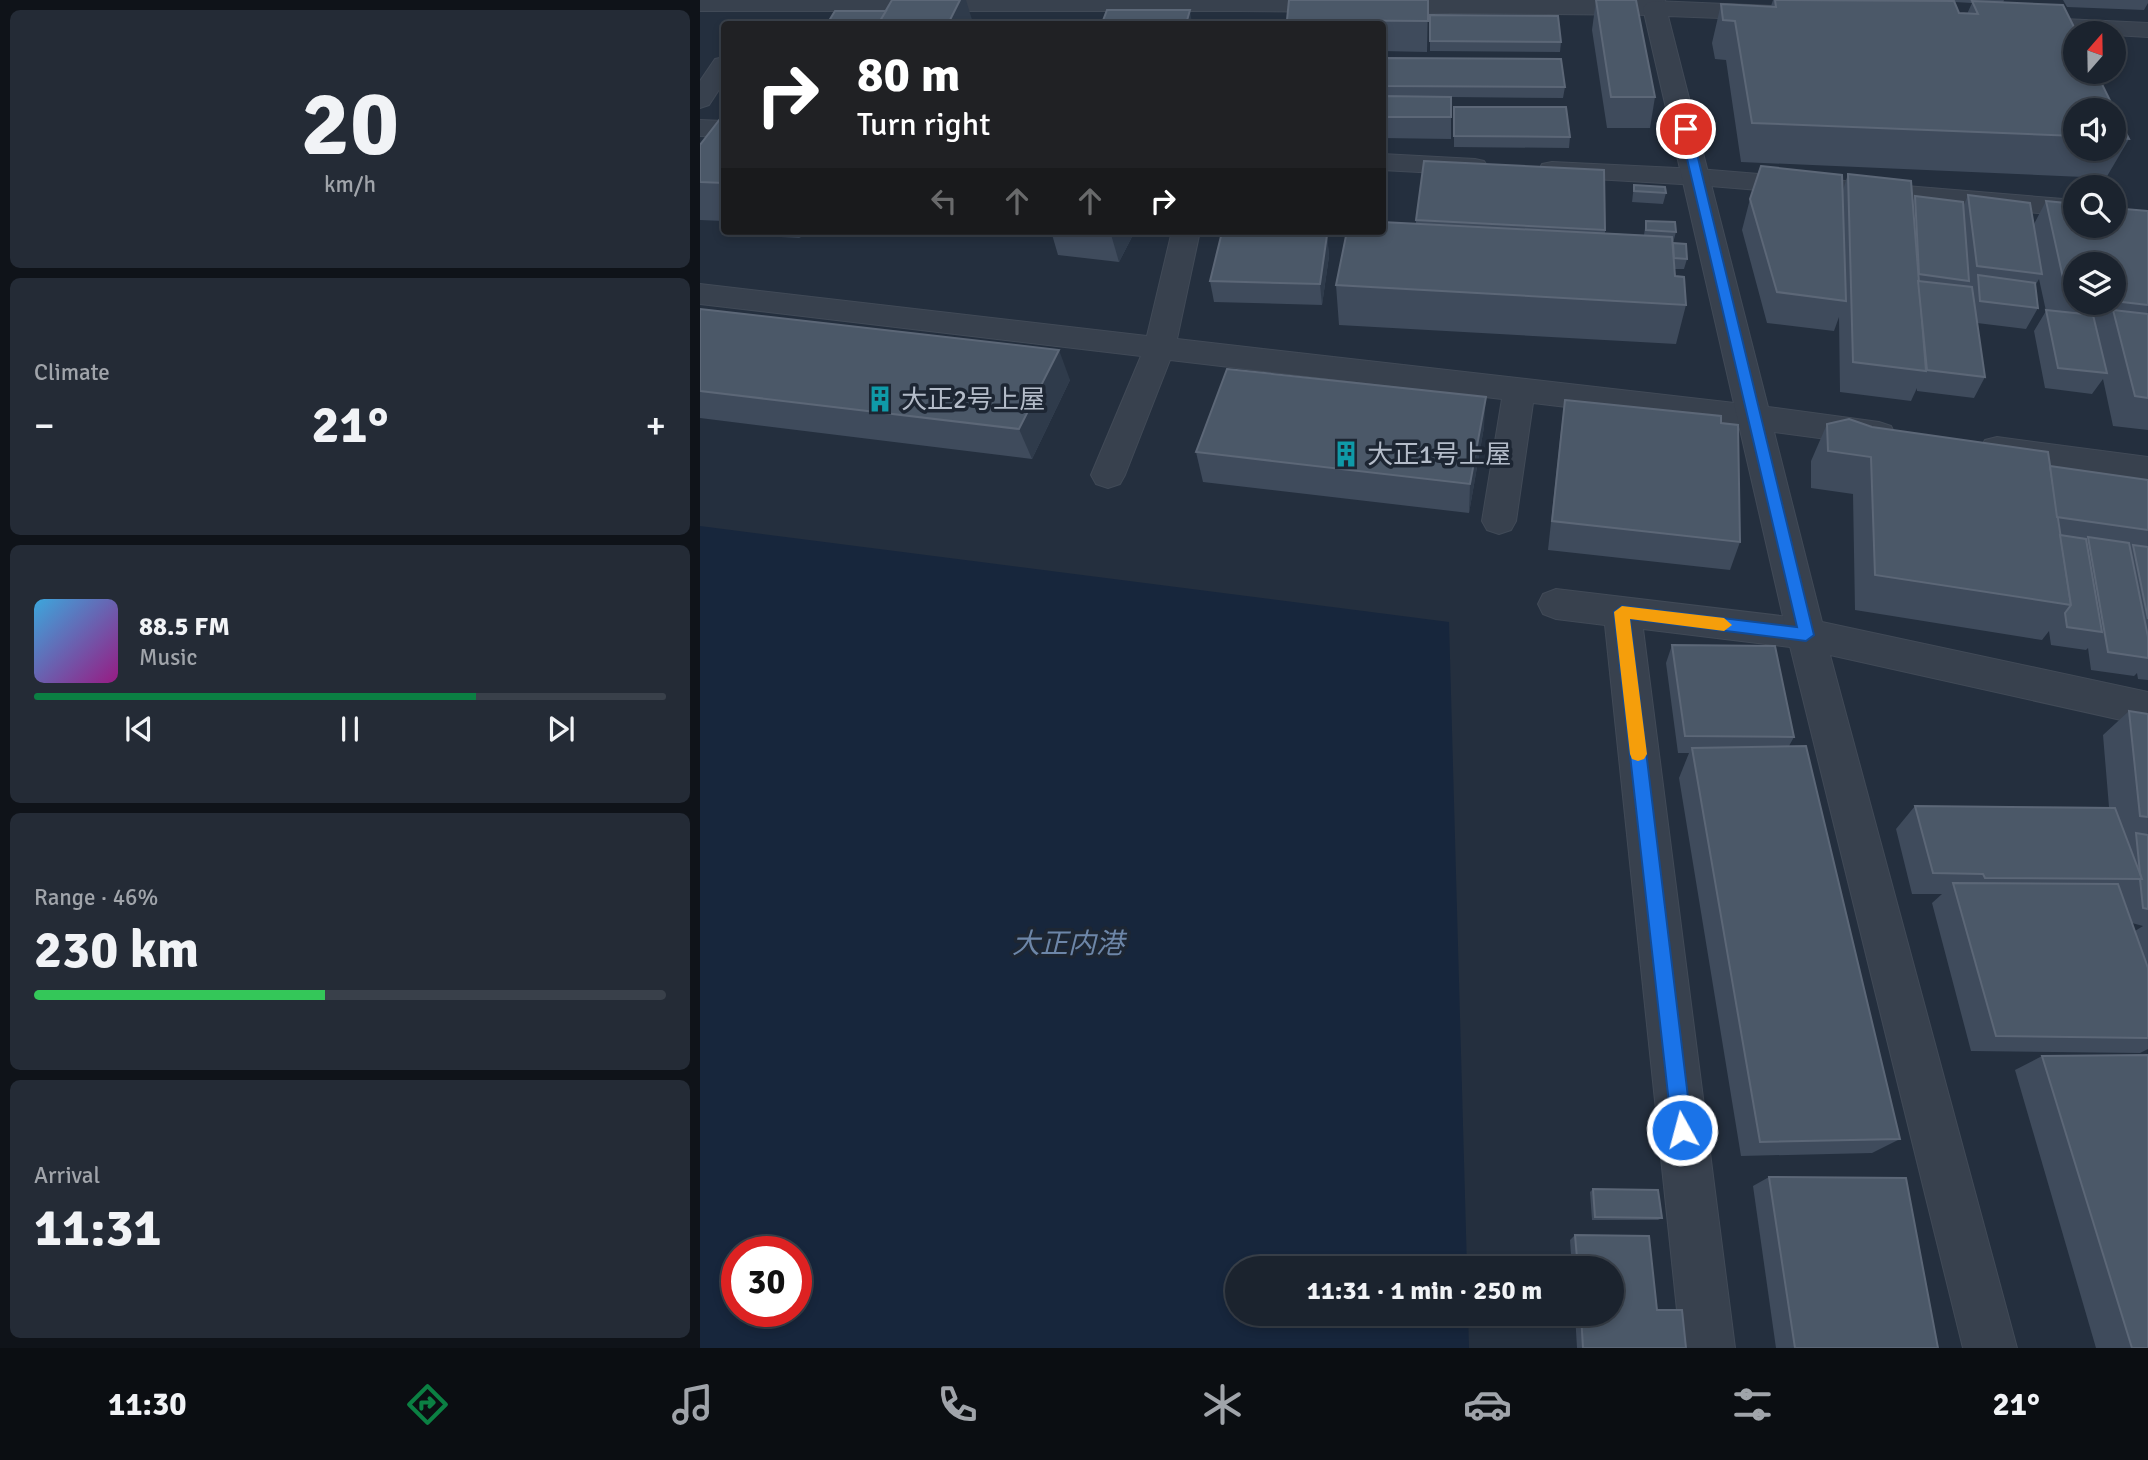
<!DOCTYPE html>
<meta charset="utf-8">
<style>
:root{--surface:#1b232e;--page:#242b36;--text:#f1f3f6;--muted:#a0a4aa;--line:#39404a;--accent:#0b8043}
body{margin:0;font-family:Signika,"Noto Sans JP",sans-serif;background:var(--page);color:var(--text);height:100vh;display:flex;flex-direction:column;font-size:26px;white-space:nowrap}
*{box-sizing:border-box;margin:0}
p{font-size:23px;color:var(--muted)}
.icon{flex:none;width:38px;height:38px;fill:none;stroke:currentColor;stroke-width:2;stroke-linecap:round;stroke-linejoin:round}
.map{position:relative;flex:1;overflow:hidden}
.drawer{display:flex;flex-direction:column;gap:10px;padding:10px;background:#0f1319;width:700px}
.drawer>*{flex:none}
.top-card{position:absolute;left:21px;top:21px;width:665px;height:214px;border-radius:7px;box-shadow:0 4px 10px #0003,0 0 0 2px var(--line);background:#202124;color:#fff;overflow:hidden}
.needle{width:46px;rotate:20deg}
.buttons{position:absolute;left:1363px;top:21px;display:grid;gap:14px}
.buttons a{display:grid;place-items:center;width:63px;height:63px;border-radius:50%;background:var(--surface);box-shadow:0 4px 10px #0003,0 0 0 2px var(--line);font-size:35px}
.speed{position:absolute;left:21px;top:1236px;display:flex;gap:14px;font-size:35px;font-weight:700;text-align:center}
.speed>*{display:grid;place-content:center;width:91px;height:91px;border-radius:50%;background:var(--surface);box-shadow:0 4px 10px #0003,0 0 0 2px var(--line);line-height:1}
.speed .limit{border:10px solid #d22;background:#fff;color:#111}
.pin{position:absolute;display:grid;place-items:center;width:60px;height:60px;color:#fff;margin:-30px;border:4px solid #fff;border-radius:50%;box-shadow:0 2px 7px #0007}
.me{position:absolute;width:77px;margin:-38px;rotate:353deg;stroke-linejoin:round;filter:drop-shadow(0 0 5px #0008)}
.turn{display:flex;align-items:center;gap:24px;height:147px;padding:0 21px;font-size:32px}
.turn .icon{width:91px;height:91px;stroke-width:2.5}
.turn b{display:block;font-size:49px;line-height:60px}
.lanes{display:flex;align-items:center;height:66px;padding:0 21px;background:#0003;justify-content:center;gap:35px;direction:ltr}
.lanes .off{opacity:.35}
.big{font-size:52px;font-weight:700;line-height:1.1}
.drawer .card{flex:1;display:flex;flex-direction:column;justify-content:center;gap:10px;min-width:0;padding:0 24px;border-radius:10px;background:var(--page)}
.drawer .dial{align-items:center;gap:0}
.dial b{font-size:91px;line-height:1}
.song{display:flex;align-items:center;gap:21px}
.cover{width:84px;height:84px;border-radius:10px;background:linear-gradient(135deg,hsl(200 70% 55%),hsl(310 70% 35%))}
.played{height:7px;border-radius:4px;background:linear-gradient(90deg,var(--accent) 70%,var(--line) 70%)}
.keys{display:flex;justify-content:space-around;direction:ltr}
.heat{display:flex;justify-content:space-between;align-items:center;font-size:38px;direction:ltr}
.charge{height:10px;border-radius:5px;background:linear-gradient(90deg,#34c759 46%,var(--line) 0)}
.trip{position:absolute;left:525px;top:1256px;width:399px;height:70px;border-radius:35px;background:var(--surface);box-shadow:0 4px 10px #0003,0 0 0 2px var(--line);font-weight:700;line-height:70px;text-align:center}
.menu{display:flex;height:112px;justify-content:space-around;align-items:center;background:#0b0e12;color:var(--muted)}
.menu .icon{width:49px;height:49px}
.menu .current{color:var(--accent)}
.menu b{font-size:32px;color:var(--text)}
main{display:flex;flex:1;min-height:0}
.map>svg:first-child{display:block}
.water{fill:#17263c;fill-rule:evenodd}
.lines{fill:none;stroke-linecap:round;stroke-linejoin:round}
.minor-casing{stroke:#414a57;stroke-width:2}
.tertiary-casing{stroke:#414a57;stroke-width:2}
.minor{fill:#38414e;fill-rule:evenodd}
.tertiary{fill:#38414e;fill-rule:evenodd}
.wall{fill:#3f4b5c;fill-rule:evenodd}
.shaded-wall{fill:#2f3b4b}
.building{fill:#4b5868;stroke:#5c6777;stroke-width:2}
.route{fill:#1a73e8;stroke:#114b97;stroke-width:2}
.slow{fill:#f59e0b}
.labels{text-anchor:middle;stroke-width:7;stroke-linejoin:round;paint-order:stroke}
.poi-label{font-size:26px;fill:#b4bcc9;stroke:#1d2633;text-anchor:start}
.water-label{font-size:28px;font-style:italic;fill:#6d86a8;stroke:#1d2633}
</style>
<main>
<section class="drawer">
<div class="card dial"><b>20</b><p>km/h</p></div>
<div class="card"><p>Climate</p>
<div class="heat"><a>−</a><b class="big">21°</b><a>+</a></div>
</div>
<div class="card">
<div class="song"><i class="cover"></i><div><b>88.5 FM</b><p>Music</p></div></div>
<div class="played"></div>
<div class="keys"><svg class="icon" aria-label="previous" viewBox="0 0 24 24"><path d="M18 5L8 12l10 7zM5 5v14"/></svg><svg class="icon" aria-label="pause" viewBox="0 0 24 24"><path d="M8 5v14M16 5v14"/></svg><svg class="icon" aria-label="next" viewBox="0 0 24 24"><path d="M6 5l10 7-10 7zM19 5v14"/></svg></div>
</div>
<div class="card"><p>Range · 46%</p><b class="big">230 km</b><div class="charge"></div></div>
<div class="card"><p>Arrival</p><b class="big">11:31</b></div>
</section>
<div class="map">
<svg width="1448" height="1348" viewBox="0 0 1448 1348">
<rect width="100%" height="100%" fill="#242f3e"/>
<path class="water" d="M0,526L749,622L767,1269H537V1314H768L769,1348H0ZM37,1251H96V1311H37Z"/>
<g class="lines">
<g class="minor-casing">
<g id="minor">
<polygon points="0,0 965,0 967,8 963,13 955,15 538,11 0,11"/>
<polygon points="24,57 24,82 9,105 0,108 0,81 15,59"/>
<polygon points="0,120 24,121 24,137 0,136"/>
<polygon points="682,154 775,159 784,161 788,167 784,173 775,175 682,170"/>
<polygon points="852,162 998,169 1376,200 1376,216 998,185 842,176 839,170 842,164"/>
<polygon points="472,231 500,231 477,339 1052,405 1064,409 1068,417 1064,425 1052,429 833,403 816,521 811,530 799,534 787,530 782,521 802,399 470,360 425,475 420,484 408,488 396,484 391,475 441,356 0,304 0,284 447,336"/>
<polygon points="856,589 1106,619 1119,623 1125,634 1119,645 1106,649 943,629 1035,1348 981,1348 905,625 856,619 843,614 838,604 843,594"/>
</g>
</g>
<g class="tertiary-casing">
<g id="tertiary">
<polygon points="955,1 1072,6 1080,8 1084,13 1080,18 1072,20 968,16 1068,407 1179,422 1191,426 1195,434 1191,442 1179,446 1074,432 1122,622 1448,692 1448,726 1130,655 1317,1348 1263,1348 1087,634 943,8 947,3"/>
<polygon points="1321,17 1448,23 1448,37 1313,29 1309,24 1313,19"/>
<polygon points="1297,437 1448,457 1448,481 1285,458 1280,449 1285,440"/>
</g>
</g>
<use href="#minor" class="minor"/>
<use href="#tertiary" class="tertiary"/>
</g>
<g class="wall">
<polygon points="728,0 727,52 682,51 682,24 587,24 587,20"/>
<polygon points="896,0 955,97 950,128 907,128 892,30"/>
<path d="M1073,0H1304L1303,3L1363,5L1377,33H1376V72H1396L1429,139L1406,178L1041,162L1026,60L1015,59L1012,43L1021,4L1071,6ZM1255,2L1272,3L1267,14L1259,13ZM1376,110H1414V149H1376Z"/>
<polygon points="1363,0 1448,0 1448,3 1444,10 1367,7"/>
<polygon points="730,15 861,42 860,52 730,51"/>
<polygon points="682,58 865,87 863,98 751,97 751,139 682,138"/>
<polygon points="754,107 870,137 869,148 754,147"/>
<polygon points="24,119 24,221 0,220 0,182"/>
<path d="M1148,174L1212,203L1215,196L1263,207L1268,195L1334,224L1346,201L1448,211V430L1413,426L1403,379L1392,394L1345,388L1334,331L1346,311L1339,279L1335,286L1338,308L1326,329L1277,323L1285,377L1274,398L1217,391V388L1211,401L1140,392L1139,317L1134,331L1067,323L1042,230L1050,199L1143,190ZM1376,264H1414V303H1376Z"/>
<polygon points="934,185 966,193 963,204 932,202"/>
<polygon points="716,220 905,230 905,233 944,235 946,221 976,232 973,243 987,259 984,269 974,269 975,276 986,305 976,344 639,325 636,285 716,223"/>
<polygon points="78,231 104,231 100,238 81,237"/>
<polygon points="195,231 228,231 227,233"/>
<polygon points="351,231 435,231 419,262 358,255"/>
<polygon points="627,235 629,256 622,305 514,302 510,281"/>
<polygon points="0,309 370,380 332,459 0,418"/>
<polygon points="865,400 1021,423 1040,542 1030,570 848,550 861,430"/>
<polygon points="1127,424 1172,427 1350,466 1448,480 1448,680 1438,679 1437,673 1434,676 1391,670 1388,648 1386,650 1351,645 1349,631 1342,640 1155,610 1153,494 1111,488 1111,461"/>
<polygon points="784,427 769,513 503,482 496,452"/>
<polygon points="972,645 1094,737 1089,746 1200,1139 1172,1153 1041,1156 979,778 989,753 978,753 966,663"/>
<path d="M1429,711L1448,714V1049L1440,1053L1271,1051L1232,903L1242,894H1212L1196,829L1215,806L1409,807L1403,735ZM1432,923L1443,926L1435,931Z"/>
<polygon points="1342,1056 1448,1348 1396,1348 1315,1070"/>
<polygon points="1069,1177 1238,1348 1076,1348 1053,1186"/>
<polygon points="893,1189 962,1218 958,1220 892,1220 890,1192"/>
<polygon points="875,1235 957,1310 986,1348 877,1348 875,1314 912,1314 912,1269 872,1269 870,1240"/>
</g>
<g class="shaded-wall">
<polygon points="260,0 266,0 273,23 273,24 248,24"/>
<polygon points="490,10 492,24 486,24"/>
<polygon points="96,231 104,231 100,238"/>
<polygon points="410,231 435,231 419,262"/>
<polygon points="627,235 629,256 622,305 620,284"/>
<polygon points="359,350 370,380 332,459 319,429"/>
<polygon points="786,397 784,427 769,513 770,484"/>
</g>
<g class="building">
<polygon points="192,0 260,0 248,24 178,24"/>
<polygon points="589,0 728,0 728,21 587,20"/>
<polygon points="896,0 936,0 955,97 911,97"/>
<polygon points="1075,0 1254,1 1259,13 1278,14 1272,1 1363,5 1377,33 1376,33 1376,72 1396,72 1429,139 1414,138 1414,110 1376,110 1376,136 1052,123 1035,21 1023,20 1021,4 1076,7"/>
<polygon points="407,10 490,10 486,24 395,24 395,23 402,23"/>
<polygon points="135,11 186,11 178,24 127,24"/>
<polygon points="730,15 858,16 861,42 730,41"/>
<polygon points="682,58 861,59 865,87 682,86"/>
<polygon points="682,96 751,97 751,117 682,117"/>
<polygon points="754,107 866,107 870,137 754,136"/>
<polygon points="20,119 24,119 24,183 0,182 0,145"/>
<polygon points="724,161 904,170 905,230 716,220"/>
<polygon points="1061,166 1142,175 1146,301 1077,292 1050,199"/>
<polygon points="1148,174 1211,181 1226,371 1153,362"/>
<polygon points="934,185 965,187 966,193 934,191"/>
<polygon points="1268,195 1330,203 1342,274 1277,266"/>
<polygon points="1215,196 1263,202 1269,281 1219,274"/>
<polygon points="1346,201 1376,204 1376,226 1414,226 1414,208 1448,211 1448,305 1414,301 1414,264 1376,264 1376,297 1367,296"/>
<polygon points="946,221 975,222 976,232 946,230"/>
<polygon points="682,222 972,237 975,276 984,277 986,305 636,285 647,231 682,231"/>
<polygon points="522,232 627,235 620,284 510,281"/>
<polygon points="973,243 986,244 987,259 974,258"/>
<polygon points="1278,275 1335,283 1338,308 1280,301"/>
<polygon points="1218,281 1272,287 1285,377 1227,370"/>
<polygon points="0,309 359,350 319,429 0,391"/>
<polygon points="1346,310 1393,315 1407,373 1358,368"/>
<polygon points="1413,310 1448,314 1448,398 1435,396"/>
<polygon points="527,369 786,397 770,484 496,452"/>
<polygon points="865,400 1021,416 1021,423 1038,425 1040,542 852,521"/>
<polygon points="1149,419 1172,427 1348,452 1371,605 1175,575 1171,457 1128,451 1127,424"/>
<polygon points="1350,466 1448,480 1448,530 1357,517"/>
<polygon points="1360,535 1386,539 1402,632 1367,627 1365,613 1371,605"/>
<polygon points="1388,537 1429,543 1448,637 1448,658 1408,652"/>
<polygon points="1433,545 1448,547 1448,619"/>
<polygon points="972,645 1075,646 1094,737 985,736"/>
<polygon points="1429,711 1448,714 1448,817 1440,816"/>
<polygon points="1106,746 1200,1139 1060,1142 992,748"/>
<polygon points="1215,806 1415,808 1442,879 1285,878 1283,874 1233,873"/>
<polygon points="1436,833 1448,835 1448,909 1443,908 1440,879 1442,879 1440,873"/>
<polygon points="1253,883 1418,884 1448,968 1448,1038 1296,1036"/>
<polygon points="1448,1055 1448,1348 1432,1348 1342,1056"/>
<polygon points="1069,1177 1206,1178 1238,1348 1095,1348"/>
<polygon points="893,1189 958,1190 962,1218 895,1217"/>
<polygon points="875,1235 949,1236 957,1310 982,1310 986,1348 883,1348 881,1314 912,1314 912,1269 878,1269"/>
</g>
<polygon class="route" points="986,126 991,129 1114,635 1106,641 930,619 992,1130 989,1137 982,1140 975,1137 972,1130 914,612 922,606 1097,627 980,129"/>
<polygon class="slow" points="922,606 1024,618 1032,625 1024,631 930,619 947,754 944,759 938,761 932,759 930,754 914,612"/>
<defs>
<g id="building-bare" transform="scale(2.1)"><path d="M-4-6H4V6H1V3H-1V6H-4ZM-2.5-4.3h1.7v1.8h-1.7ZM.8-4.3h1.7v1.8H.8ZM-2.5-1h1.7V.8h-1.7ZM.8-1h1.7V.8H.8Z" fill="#0f9aa8" stroke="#1d2633" stroke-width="2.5" paint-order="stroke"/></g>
</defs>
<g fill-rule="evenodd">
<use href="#building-bare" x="180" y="399"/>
<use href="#building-bare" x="646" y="454"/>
</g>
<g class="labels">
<g class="poi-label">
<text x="201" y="408">大正2号上屋</text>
<text x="667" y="463">大正1号上屋</text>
</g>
<g class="water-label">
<text x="368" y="953">大正内港</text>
</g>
</g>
</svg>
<div class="buttons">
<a><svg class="needle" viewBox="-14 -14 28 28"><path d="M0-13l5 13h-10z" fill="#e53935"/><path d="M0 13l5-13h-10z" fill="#a0a4aa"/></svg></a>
<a><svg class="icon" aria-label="sound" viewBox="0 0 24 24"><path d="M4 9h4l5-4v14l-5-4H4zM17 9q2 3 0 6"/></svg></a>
<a><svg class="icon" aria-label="search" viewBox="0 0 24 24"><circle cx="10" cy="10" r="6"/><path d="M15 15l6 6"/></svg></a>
<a><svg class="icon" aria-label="layers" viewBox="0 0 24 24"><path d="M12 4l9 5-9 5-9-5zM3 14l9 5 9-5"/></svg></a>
</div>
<div class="speed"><div class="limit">30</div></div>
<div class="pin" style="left:986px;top:129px;background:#d93025"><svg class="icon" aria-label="arrive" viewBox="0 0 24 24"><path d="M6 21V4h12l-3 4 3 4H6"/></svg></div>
<svg class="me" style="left:982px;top:1130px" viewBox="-20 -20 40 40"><circle r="17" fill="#1a73e8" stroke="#fff" stroke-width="3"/><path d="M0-11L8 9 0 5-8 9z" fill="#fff"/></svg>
<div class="trip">11:31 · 1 min · 250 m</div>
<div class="top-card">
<div class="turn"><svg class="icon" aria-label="right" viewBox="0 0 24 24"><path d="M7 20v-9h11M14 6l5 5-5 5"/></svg><div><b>80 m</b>Turn right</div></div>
<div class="lanes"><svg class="icon off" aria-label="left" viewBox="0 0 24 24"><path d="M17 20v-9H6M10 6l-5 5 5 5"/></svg><svg class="icon off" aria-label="ahead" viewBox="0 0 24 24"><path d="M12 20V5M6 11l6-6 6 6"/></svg><svg class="icon off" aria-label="ahead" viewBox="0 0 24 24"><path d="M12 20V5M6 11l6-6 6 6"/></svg><svg class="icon" aria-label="right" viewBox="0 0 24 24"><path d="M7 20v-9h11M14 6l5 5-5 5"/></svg></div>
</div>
</div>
</main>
<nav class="menu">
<b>11:30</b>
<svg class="icon current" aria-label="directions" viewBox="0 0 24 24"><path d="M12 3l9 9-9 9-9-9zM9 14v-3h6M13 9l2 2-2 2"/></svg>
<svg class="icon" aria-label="music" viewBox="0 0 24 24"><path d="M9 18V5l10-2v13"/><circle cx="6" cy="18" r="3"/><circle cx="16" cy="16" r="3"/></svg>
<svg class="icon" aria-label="phone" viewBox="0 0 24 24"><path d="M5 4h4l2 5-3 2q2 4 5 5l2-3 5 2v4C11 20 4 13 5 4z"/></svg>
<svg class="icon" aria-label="climate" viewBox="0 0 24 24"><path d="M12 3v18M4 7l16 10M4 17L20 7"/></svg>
<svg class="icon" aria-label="car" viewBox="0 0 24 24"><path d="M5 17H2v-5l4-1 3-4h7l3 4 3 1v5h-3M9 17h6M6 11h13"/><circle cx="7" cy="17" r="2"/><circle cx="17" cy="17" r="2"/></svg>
<svg class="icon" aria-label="filters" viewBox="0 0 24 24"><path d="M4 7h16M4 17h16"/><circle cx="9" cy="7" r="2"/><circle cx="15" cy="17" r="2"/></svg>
<b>21°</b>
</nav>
